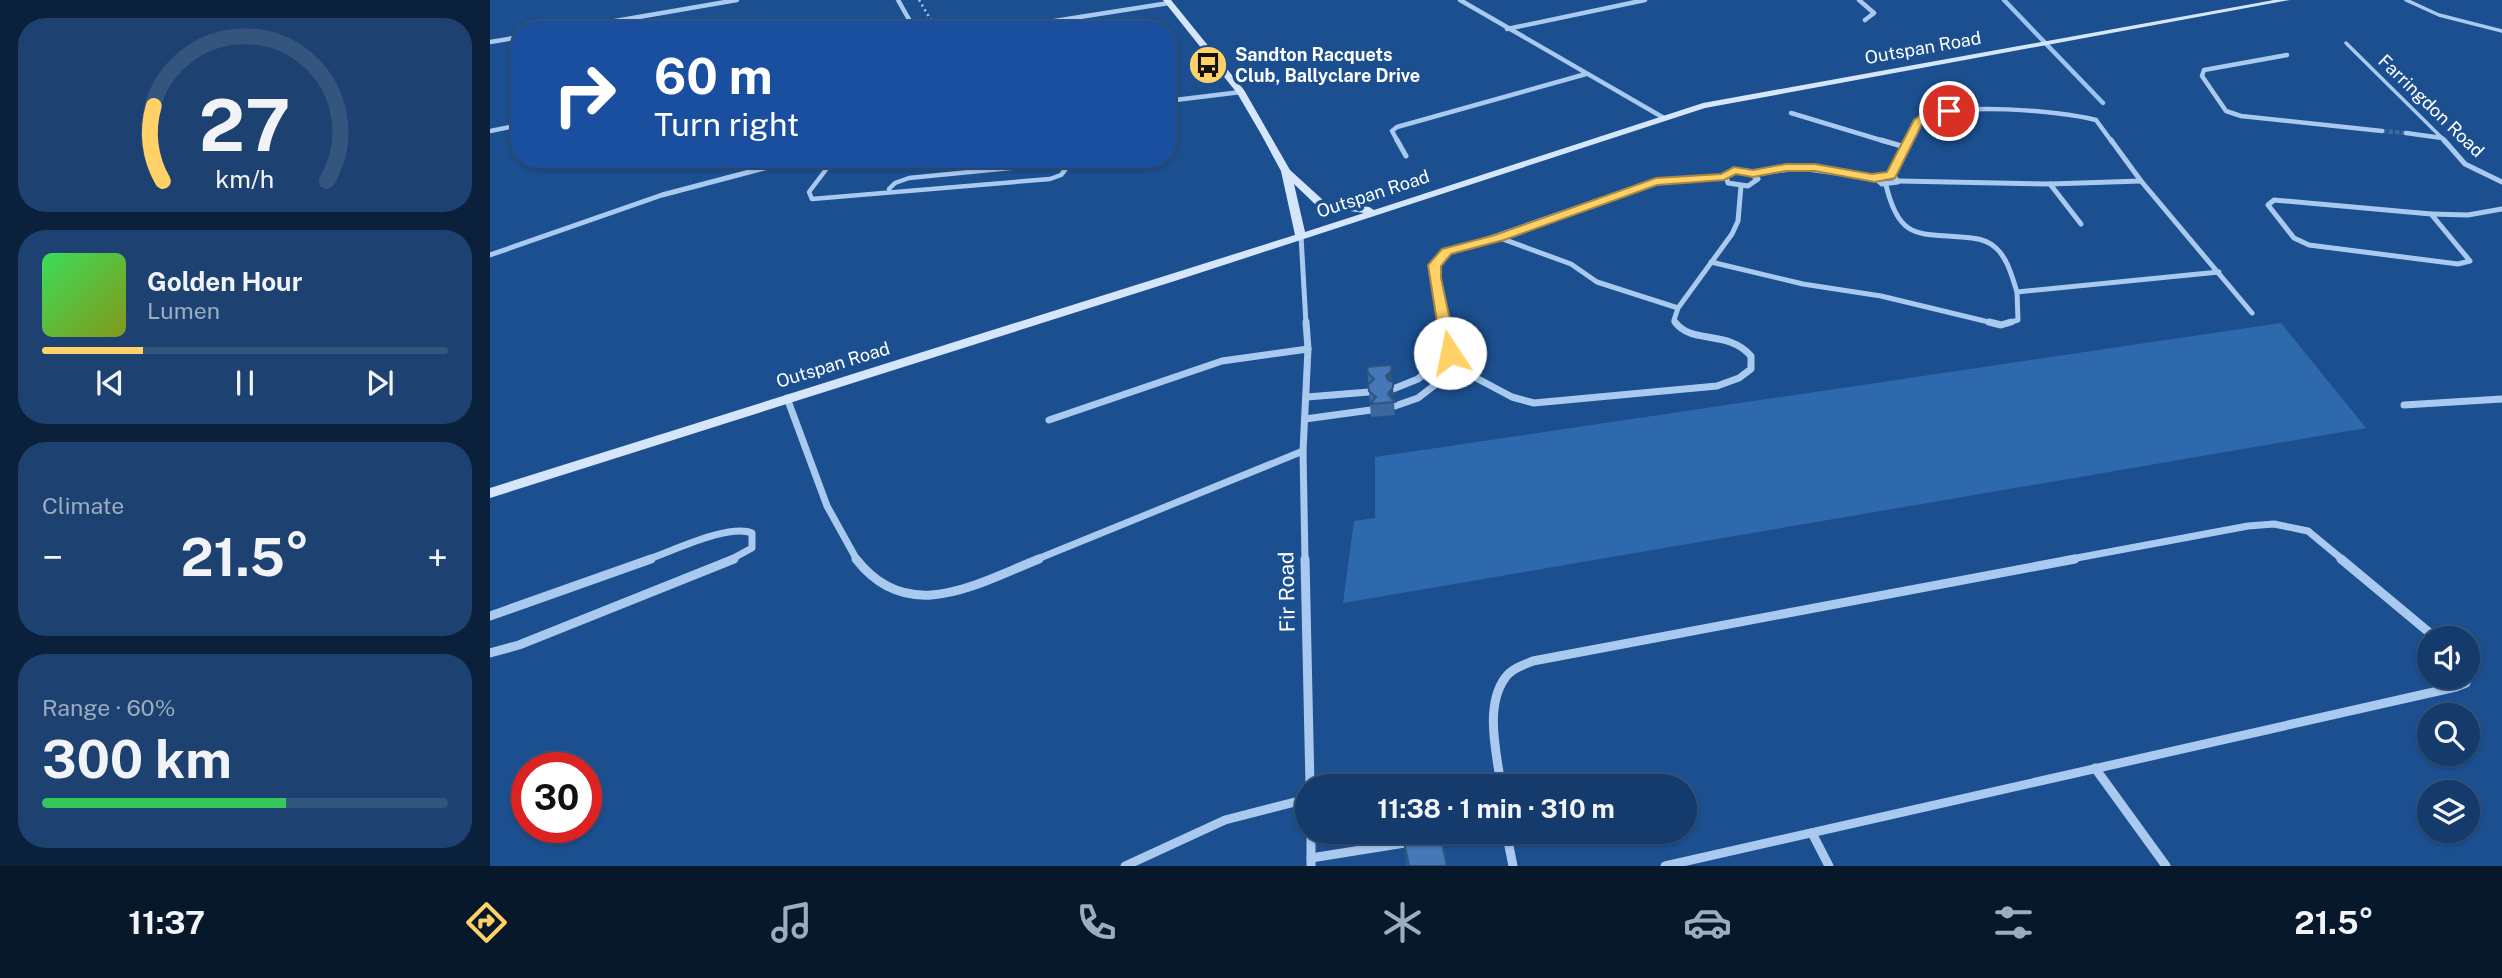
<!DOCTYPE html>
<meta charset="utf-8">
<style>
:root{--surface:#143b6b;--page:#1d4271;--text:#f1f3f6;--muted:#9dadc1;--line:#33557e;--accent:#ffd166}
body{margin:0;font-family:"Public Sans",sans-serif;background:var(--page);color:var(--text);height:100vh;display:flex;flex-direction:column;font-size:26px;white-space:nowrap}
*{box-sizing:border-box;margin:0}
p{font-size:23px;color:var(--muted)}
.icon{flex:none;width:38px;height:38px;fill:none;stroke:currentColor;stroke-width:2;stroke-linecap:round;stroke-linejoin:round}
.map{position:relative;flex:1;overflow:hidden}
.panel{display:flex;flex-direction:column;gap:18px;padding:18px;background:#0b203b;width:490px}
.panel>*{flex:none}
.banner{position:absolute;left:21px;top:21px;width:665px;height:147px;border-radius:28px;box-shadow:0 2px 5px #0004,0 0 0 2px var(--line);background:#1a4fa0;color:#fff;overflow:hidden}
.tools{position:absolute;left:1927px;top:626px;display:grid;gap:14px}
.tools a{display:grid;place-items:center;width:63px;height:63px;border-radius:50%;background:var(--surface);box-shadow:0 2px 5px #0004,0 0 0 2px var(--line);font-size:35px}
.speed{position:absolute;left:21px;top:752px;display:flex;gap:14px;font-size:35px;font-weight:700;text-align:center}
.speed>*{display:grid;place-content:center;width:91px;height:91px;border-radius:50%;background:var(--surface);box-shadow:0 2px 5px #0004,0 0 0 2px var(--line);line-height:1}
.speed .limit{border:10px solid #d22;background:#fff;color:#111}
.pin{position:absolute;display:grid;place-items:center;width:60px;height:60px;color:#fff;margin:-30px;border:4px solid #fff;border-radius:50%;box-shadow:0 2px 7px #0007}
.me{position:absolute;width:77px;margin:-38px;rotate:349deg;stroke-linejoin:round;filter:drop-shadow(0 0 5px #0008)}
.turn{display:flex;align-items:center;gap:24px;height:147px;padding:0 28px;font-size:32px}
.turn .icon{width:91px;height:91px;stroke-width:2.5}
.turn b{display:block;font-size:49px;line-height:60px}
.big{font-size:52px;font-weight:700;line-height:1.1}
.panel .card{flex:1;display:flex;flex-direction:column;justify-content:center;gap:10px;min-width:0;padding:0 24px;border-radius:28px;background:var(--page)}
.panel .dial{align-items:center;gap:0}
.dial svg{height:182px;overflow:visible;fill:none;stroke:var(--line);stroke-width:7;stroke-linecap:round;text-anchor:middle}
.dial text{fill:var(--text);stroke:none}
.song{display:flex;align-items:center;gap:21px}
.cover{width:84px;height:84px;border-radius:10px;background:linear-gradient(135deg,hsl(130 70% 55%),hsl(70 70% 35%))}
.played{height:7px;border-radius:4px;background:linear-gradient(90deg,var(--accent) 25%,var(--line) 25%)}
.keys{display:flex;justify-content:space-around;direction:ltr}
.heat{display:flex;justify-content:space-between;align-items:center;font-size:38px;direction:ltr}
.charge{height:10px;border-radius:5px;background:linear-gradient(90deg,#34c759 60%,var(--line) 0)}
.trip{position:absolute;left:805px;top:774px;width:402px;height:70px;border-radius:35px;background:var(--surface);box-shadow:0 2px 5px #0004,0 0 0 2px var(--line);font-weight:700;line-height:70px;text-align:center}
.tabs{display:flex;height:112px;justify-content:space-around;align-items:center;background:#08182b;color:var(--muted)}
.tabs .icon{width:49px;height:49px}
.tabs .selected{color:var(--accent)}
.tabs b{font-size:32px;color:var(--text)}
main{display:flex;flex:1;min-height:0}
.map>svg:first-child{display:block}
.green{fill:#2e69ad}
.lines{fill:none;stroke-linecap:round;stroke-linejoin:round}
.stream{stroke:#9cc4f0;stroke-width:4.5}
.street-tunnel{stroke:#3d69a0;stroke-width:4.5;stroke-dasharray:4.5 2;stroke-linecap:butt}
.path{stroke:#a9c9ee;stroke-width:2.5;stroke-dasharray:2 3.5;stroke-linecap:butt}
.lane-far1{stroke:#a9c9ee;stroke-width:3.5}
.lane{stroke:#a9c9ee;stroke-width:4.5}
.street-far3{stroke:#a9c9ee;stroke-width:4.5}
.street-far2{stroke:#a9c9ee;stroke-width:5}
.street-far1{stroke:#a9c9ee;stroke-width:7}
.street{stroke:#a9c9ee;stroke-width:9}
.secondary{fill:#d6e6fa;fill-rule:evenodd}
.wall{fill:#3a679d}
.shaded-wall{fill:#305480}
.building{fill:#4478b7;stroke:#305480;stroke-width:2}
.route{fill:#ffd166;stroke:#a68842;stroke-width:2}
.labels{text-anchor:middle;stroke-width:7;stroke-linejoin:round;paint-order:stroke}
.far-street-label{font-size:18px;fill:#fff;stroke:#1b4f8f}
.far-poi-label{font-size:18px;font-weight:bold;fill:#fff;stroke:#1b4f8f;text-anchor:start}
.street-label{font-size:21px;fill:#fff;stroke:#1b4f8f}
</style>
<main>
<section class="panel">
<div class="card dial"><svg viewBox="0 0 100 80">
<path d="M14 69A42 42 0 1 1 86 69"/>
<path d="M14 69A42 42 0 0 1 10 36" stroke="#ffd166"/>
<text x="50" y="56" font-size="32" font-weight="700">27</text>
<text x="50" y="72" font-size="11">km/h</text>
</svg></div>
<div class="card">
<div class="song"><i class="cover"></i><div><b>Golden Hour</b><p>Lumen</p></div></div>
<div class="played"></div>
<div class="keys"><svg class="icon" aria-label="previous" viewBox="0 0 24 24"><path d="M18 5L8 12l10 7zM5 5v14"/></svg><svg class="icon" aria-label="pause" viewBox="0 0 24 24"><path d="M8 5v14M16 5v14"/></svg><svg class="icon" aria-label="next" viewBox="0 0 24 24"><path d="M6 5l10 7-10 7zM19 5v14"/></svg></div>
</div>
<div class="card"><p>Climate</p>
<div class="heat"><a>−</a><b class="big">21.5°</b><a>+</a></div>
</div>
<div class="card"><p>Range · 60%</p><b class="big">300 km</b><div class="charge"></div></div>
</section>
<div class="map">
<svg width="2012" height="866" viewBox="0 0 2012 866">
<rect width="100%" height="100%" fill="#1b4f8f"/>
<polygon class="green" points="1791,323 1876,428 853,603 864,521 885,518 885,457"/>
<g class="lines">
<polyline class="stream" points="1514,0 1613,103"/>
<polyline class="street-tunnel" points="1892,131 1916,133"/>
<polyline class="path" points="429,0 447,30"/>
<g class="lane-far1">
<polyline points="1916,0 1949,15 2012,31"/>
<polyline points="1856,43 1952,138"/>
</g>
<polyline class="lane" points="344,159 319,192 322,199 560,179 571,175 575,170 571,163 419,178 405,183 399,189"/>
<g class="street-far3">
<polyline points="408,0 425,30"/>
<polyline points="970,0 1174,118"/>
<polyline points="1369,0 1384,13 1375,20"/>
<polyline points="1017,29 1155,0"/>
<polyline points="73,30 247,0"/>
<polyline points="507,30 679,3"/>
<polyline points="0,42 30,37"/>
<polyline points="1797,55 1714,70 1712,76 1736,111 1751,116 1892,131"/>
<polyline points="677,101 751,92"/>
<polyline points="1301,113 1397,142"/>
<polyline points="0,131 30,125"/>
<polyline points="1916,133 1952,138 1955,142"/>
<polyline points="908,142 902,131 907,127 1096,74"/>
<path d="M1417,142C1421,134 1425,124 1433,119C1462,101 1572,111 1606,120L1622,142"/>
</g>
<g class="street-far2">
<polyline points="907,140 916,156"/>
<polyline points="1391,140 1415,147"/>
<polyline points="1621,140 1651,181 1762,313"/>
<polyline points="1954,140 1975,164 2012,182"/>
<polygon points="1244,171 1257,172 1268,179 1258,186 1238,183 1235,174"/>
<polyline points="1263,174 1309,168 1385,178"/>
<polygon points="1392,175 1404,176 1408,182 1392,184 1385,178"/>
<polyline points="1401,176 1418,140"/>
<polyline points="1409,181 1560,184 1651,181"/>
<polyline points="1560,184 1591,224"/>
<path d="M1396,185C1410,244 1431,232 1482,238C1491,239 1499,241 1506,248C1518,259 1522,277 1527,292"/>
<polygon points="1784,200 1941,214 1980,261 1968,264 1819,245 1804,238 1778,205"/>
<polyline points="1941,214 1978,215 2012,209"/>
<polyline points="811,236 816,324"/>
<polyline points="1010,238 1081,264 1107,282 1188,308"/>
<polyline points="0,255 172,195 309,159"/>
<polyline points="1221,262 1313,284 1391,296 1507,324"/>
<path d="M954,324C950,302 939,275 951,255L1153,185L1180,180L1234,177"/>
<polyline points="1186,324 1184,320 1188,308 1242,234 1248,221 1251,186"/>
<polyline points="1515,324 1528,320 1527,292 1729,272"/>
</g>
<g class="street-far1">
<polyline points="954,322 960,353"/>
<polyline points="1499,322 1511,325 1521,322"/>
<polygon points="960,353 975,356 979,362 977,368 958,374 948,371 942,363 944,359"/>
<path d="M973,371L1022,397L1044,403L1227,386L1249,378L1261,369V356C1237,329 1202,345 1185,322"/>
<polyline points="903,389 928,379 943,366"/>
<polyline points="817,397 879,392"/>
<polyline points="297,398 337,506 367,560"/>
<polyline points="1914,405 2012,399"/>
<polyline points="905,406 928,398 959,374"/>
<polyline points="815,419 881,410"/>
<polyline points="559,420 732,361 818,349"/>
<path d="M156,560C181,552 239,523 262,533V548L240,560"/>
<polyline points="545,560 813,451"/>
<polyline points="815,560 813,451 818,349 816,322"/>
<polyline points="1576,560 1758,526 1784,524 1818,531 1853,560"/>
</g>
<g class="street">
<path d="M366,559C418,626 486,584 549,559"/>
<polyline points="815,559 820,786"/>
<polyline points="1851,559 1947,639"/>
<polyline points="0,616 161,559"/>
<polyline points="0,653 29,645 244,559"/>
<polyline points="1605,768 1676,866"/>
<path d="M1011,786C1007,754 994,707 1015,678C1021,669 1033,665 1043,661L1585,559"/>
<polyline points="821,831 821,866"/>
<polyline points="1016,831 1023,866"/>
<polyline points="1322,833 1339,866"/>
<polyline points="943,839 991,831"/>
<polyline points="821,858 921,842"/>
<polyline points="635,866 735,820 817,799"/>
<polyline points="1175,866 1966,687 1976,683 1978,668"/>
</g>
<path class="secondary" d="M673,0H681L754,90L800,170L834,201L879,207L884,210L1213,103L1784,0H1800L1215,108L691,279L0,498V488L805,235L791,171L771,134L747,93ZM804,184L827,206L874,213L815,232Z"/>
</g>
<g class="wall">
<polygon points="901,365 905,415 881,417 877,367"/>
<polygon points="927,831 945,831 927,834"/>
<polygon points="913,837 957,866 917,866"/>
</g>
<g class="shaded-wall">
<polygon points="902,370 902,383 897,389 896,376"/>
<polygon points="903,387 904,400 903,402 898,394"/>
</g>
<g class="building">
<polygon points="901,365 902,370 896,376 898,380 903,382 903,387 898,394 905,402 880,404 886,397 879,391 878,385 884,379 878,373 877,367"/>
<polygon points="937,777 939,786 919,786 918,781"/>
<polygon points="949,831 957,866 919,866 913,837"/>
</g>
<polygon class="route" points="1459,108 1463,109 1463,113 1438,119 1432,124 1405,178 1385,182 1325,171 1296,171 1263,177 1246,174 1234,180 1167,185 1014,240 961,254 951,266 951,278 967,353 960,357 952,353 938,265 952,249 1005,235 1166,178 1231,174 1244,167 1263,170 1296,164 1325,164 1382,174 1397,172 1424,120 1431,115"/>
<defs>
<g id="bus-disc" transform="scale(2.0125)"><circle r="9.5" fill="#ffd166" stroke="#1b4f8f"/><path d="M-5-6H5V4H4V6H2V4H-2V6H-4V4H-5ZM-3.5-4V0h7V-4ZM-3.5 1.2v1.5H-2V1.2ZM2 1.2v1.5H3.5V1.2Z" fill="#111"/></g>
</defs>
<g fill-rule="evenodd">
<use href="#bus-disc" x="718" y="65"/>
</g>
<g class="labels">
<g class="far-street-label">
<text transform="translate(1433 48) rotate(-10)" y="6">Outspan Road</text>
<text transform="translate(1941 106) rotate(44)" y="6">Farringdon Road</text>
<text transform="translate(883 194) rotate(-18)" y="6">Outspan Road</text>
<text transform="translate(343 365) rotate(-17)" y="6">Outspan Road</text>
</g>
<g class="far-poi-label">
<text x="745" y="61">Sandton Racquets<tspan x="745" dy="21">Club, Ballyclare Drive</tspan></text>
</g>
<g class="street-label">
<text transform="translate(797 592) rotate(-91)" y="7">Fir Road</text>
</g>
</g>
</svg>
<div class="tools">
<a><svg class="icon" aria-label="sound" viewBox="0 0 24 24"><path d="M4 9h4l5-4v14l-5-4H4zM17 9q2 3 0 6"/></svg></a>
<a><svg class="icon" aria-label="search" viewBox="0 0 24 24"><circle cx="10" cy="10" r="6"/><path d="M15 15l6 6"/></svg></a>
<a><svg class="icon" aria-label="layers" viewBox="0 0 24 24"><path d="M12 4l9 5-9 5-9-5zM3 14l9 5 9-5"/></svg></a>
</div>
<div class="speed"><div class="limit">30</div></div>
<div class="pin" style="left:1459px;top:111px;background:#d93025"><svg class="icon" aria-label="arrive" viewBox="0 0 24 24"><path d="M6 21V4h12l-3 4 3 4H6"/></svg></div>
<svg class="me" style="left:960px;top:353px" viewBox="-20 -20 40 40"><circle r="19" fill="#fff"/><path d="M0-13L10 11 0 6-10 11z" fill="#ffd166"/></svg>
<div class="trip">11:38 · 1 min · 310 m</div>
<div class="banner">
<div class="turn"><svg class="icon" aria-label="right" viewBox="0 0 24 24"><path d="M7 20v-9h11M14 6l5 5-5 5"/></svg><div><b>60 m</b>Turn right</div></div>
</div>
</div>
</main>
<nav class="tabs">
<b>11:37</b>
<svg class="icon selected" aria-label="directions" viewBox="0 0 24 24"><path d="M12 3l9 9-9 9-9-9zM9 14v-3h6M13 9l2 2-2 2"/></svg>
<svg class="icon" aria-label="music" viewBox="0 0 24 24"><path d="M9 18V5l10-2v13"/><circle cx="6" cy="18" r="3"/><circle cx="16" cy="16" r="3"/></svg>
<svg class="icon" aria-label="phone" viewBox="0 0 24 24"><path d="M5 4h4l2 5-3 2q2 4 5 5l2-3 5 2v4C11 20 4 13 5 4z"/></svg>
<svg class="icon" aria-label="climate" viewBox="0 0 24 24"><path d="M12 3v18M4 7l16 10M4 17L20 7"/></svg>
<svg class="icon" aria-label="car" viewBox="0 0 24 24"><path d="M5 17H2v-5l4-1 3-4h7l3 4 3 1v5h-3M9 17h6M6 11h13"/><circle cx="7" cy="17" r="2"/><circle cx="17" cy="17" r="2"/></svg>
<svg class="icon" aria-label="filters" viewBox="0 0 24 24"><path d="M4 7h16M4 17h16"/><circle cx="9" cy="7" r="2"/><circle cx="15" cy="17" r="2"/></svg>
<b>21.5°</b>
</nav>
